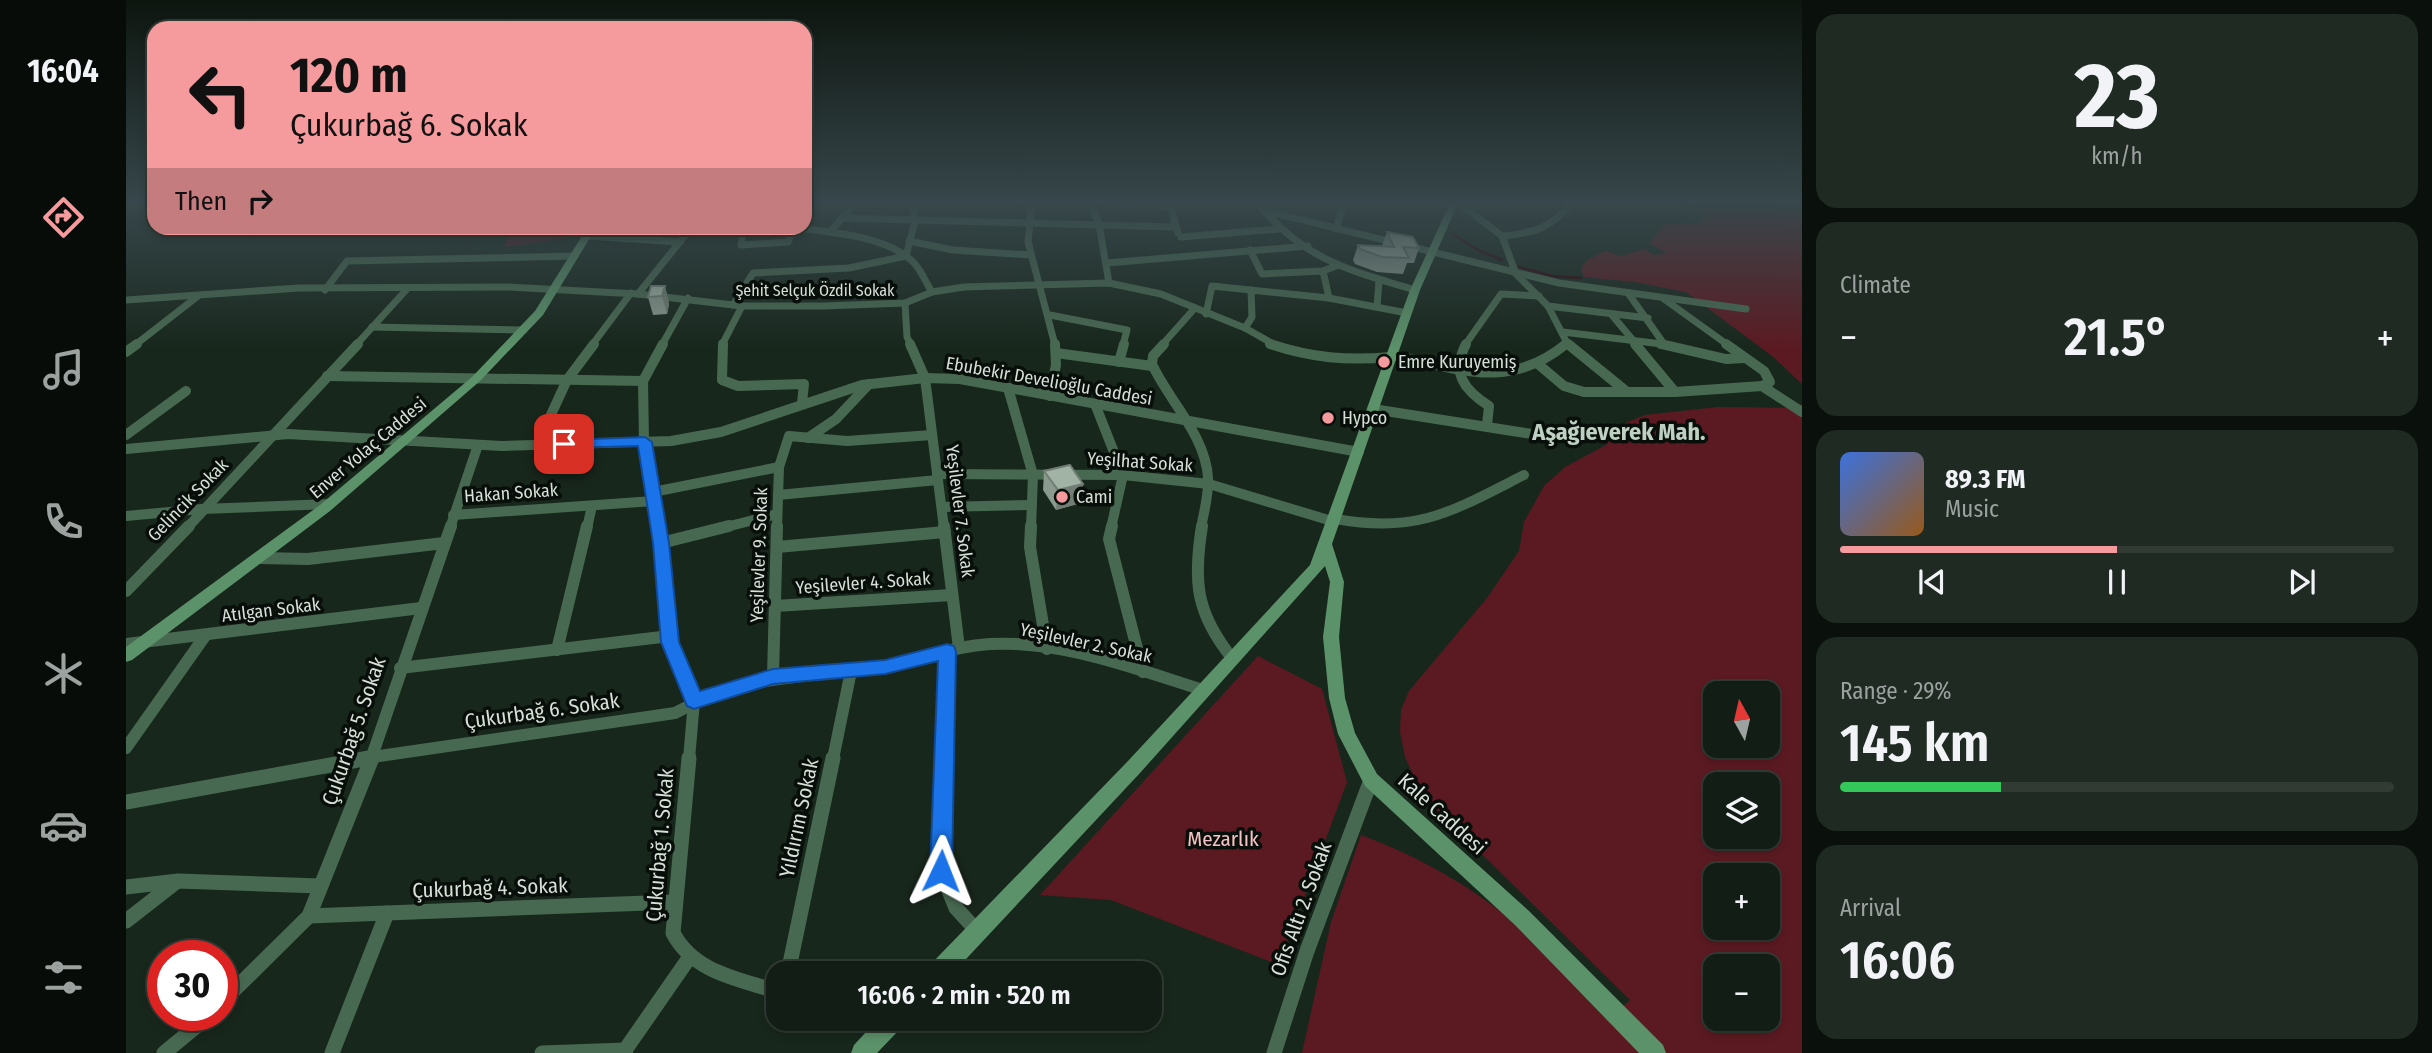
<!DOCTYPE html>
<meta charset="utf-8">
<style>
:root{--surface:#121d15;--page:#1f2a22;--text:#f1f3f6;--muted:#9ca2a0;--line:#313b34;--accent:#f59b9e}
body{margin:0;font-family:"Fira Sans Condensed",sans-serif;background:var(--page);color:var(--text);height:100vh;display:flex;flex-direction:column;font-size:26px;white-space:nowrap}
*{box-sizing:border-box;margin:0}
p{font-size:23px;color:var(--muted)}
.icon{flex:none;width:38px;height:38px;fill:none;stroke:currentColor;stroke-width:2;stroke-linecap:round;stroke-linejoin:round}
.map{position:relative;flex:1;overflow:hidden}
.panel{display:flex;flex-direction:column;gap:14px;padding:14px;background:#0a100c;width:630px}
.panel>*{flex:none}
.guide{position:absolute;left:21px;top:21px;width:665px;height:214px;border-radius:21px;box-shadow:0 4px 10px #0003,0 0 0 2px var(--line);background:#f59b9e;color:#111;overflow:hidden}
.needle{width:46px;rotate:352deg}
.buttons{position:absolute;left:1577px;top:681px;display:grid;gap:14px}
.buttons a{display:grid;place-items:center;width:77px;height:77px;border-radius:14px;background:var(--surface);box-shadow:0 4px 10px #0003,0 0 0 2px var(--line);font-size:35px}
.speed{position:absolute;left:21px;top:940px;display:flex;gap:14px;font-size:35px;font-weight:700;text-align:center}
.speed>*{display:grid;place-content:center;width:91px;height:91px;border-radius:50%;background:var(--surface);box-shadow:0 4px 10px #0003,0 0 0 2px var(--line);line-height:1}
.speed .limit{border:10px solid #d22;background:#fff;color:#111}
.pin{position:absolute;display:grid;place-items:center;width:60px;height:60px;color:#fff;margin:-30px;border-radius:14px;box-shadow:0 4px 10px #0006}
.me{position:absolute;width:77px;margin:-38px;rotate:2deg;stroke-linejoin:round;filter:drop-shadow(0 0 5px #0008)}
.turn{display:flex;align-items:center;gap:24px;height:147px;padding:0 28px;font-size:32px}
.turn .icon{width:91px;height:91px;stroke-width:2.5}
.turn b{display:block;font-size:49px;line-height:60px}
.then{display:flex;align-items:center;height:66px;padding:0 28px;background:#0003;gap:14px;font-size:26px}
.big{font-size:52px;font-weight:600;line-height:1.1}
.panel .tile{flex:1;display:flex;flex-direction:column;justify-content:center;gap:10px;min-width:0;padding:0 24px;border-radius:21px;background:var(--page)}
.panel .dial{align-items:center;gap:0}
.dial b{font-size:91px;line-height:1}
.song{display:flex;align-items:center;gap:21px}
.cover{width:84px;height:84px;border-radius:10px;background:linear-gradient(135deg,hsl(220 70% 55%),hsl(30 70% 35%))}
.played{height:7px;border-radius:4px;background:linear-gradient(90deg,var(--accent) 50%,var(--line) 50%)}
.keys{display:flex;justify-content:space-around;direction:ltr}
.heat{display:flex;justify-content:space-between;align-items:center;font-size:38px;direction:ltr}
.charge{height:10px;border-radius:5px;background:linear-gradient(90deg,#34c759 29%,var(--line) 0)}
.trip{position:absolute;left:640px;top:961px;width:396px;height:70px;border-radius:21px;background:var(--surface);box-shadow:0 4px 10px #0003,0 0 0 2px var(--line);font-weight:600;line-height:70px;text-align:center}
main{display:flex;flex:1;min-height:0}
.tabs{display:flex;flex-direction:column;width:126px;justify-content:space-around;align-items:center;background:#070c08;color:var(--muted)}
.tabs .icon{width:49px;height:49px}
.tabs .on{color:var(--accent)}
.tabs b{font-size:32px;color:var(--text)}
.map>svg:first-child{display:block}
.green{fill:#5b1a22;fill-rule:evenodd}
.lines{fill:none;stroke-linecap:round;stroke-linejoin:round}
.stream{stroke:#2e0108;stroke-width:2.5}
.street-far3{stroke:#486951;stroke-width:7}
.street-far2{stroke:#486951;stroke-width:10}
.street-far1{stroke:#486951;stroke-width:12}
.street{stroke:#486951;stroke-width:15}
.secondary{fill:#5b926a;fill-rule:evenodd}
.wall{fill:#8a9a8e}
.shaded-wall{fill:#717d74}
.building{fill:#a1b3a5;stroke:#717d74;stroke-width:2}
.route{fill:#1a73e8;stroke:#114b97;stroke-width:2}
.poi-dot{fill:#f59b9e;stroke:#080e09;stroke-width:2.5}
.labels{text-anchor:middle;stroke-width:7;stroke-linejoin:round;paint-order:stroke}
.far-street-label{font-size:16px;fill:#d6dfd8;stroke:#080e09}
.poi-label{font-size:18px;fill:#d6dfd8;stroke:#080e09;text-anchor:start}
.street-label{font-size:18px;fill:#d6dfd8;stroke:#080e09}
.near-street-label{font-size:21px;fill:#d6dfd8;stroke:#080e09}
.near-park-label{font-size:21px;fill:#f7c2c3;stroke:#080e09}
.district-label{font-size:24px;font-weight:bold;fill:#bdd0c1;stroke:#080e09}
</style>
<main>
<nav class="tabs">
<b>16:04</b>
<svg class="icon on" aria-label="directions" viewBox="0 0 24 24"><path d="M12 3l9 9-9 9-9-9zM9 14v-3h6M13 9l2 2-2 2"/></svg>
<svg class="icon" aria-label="music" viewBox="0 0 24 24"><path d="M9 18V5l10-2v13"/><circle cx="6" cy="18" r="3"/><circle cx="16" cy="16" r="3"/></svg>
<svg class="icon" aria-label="phone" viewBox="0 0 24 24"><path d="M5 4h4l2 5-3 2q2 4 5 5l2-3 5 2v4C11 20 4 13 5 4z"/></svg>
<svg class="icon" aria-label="climate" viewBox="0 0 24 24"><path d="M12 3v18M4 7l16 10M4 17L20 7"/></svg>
<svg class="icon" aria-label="car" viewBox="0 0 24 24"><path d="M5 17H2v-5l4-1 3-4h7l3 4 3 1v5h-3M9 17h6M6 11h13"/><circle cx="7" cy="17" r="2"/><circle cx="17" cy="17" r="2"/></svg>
<svg class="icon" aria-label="filters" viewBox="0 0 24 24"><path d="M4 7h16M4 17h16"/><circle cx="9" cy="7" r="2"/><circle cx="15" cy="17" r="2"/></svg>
</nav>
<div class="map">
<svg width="1676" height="1053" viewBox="0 0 1676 1053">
<rect width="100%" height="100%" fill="#18271c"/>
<g class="green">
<polygon points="1547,201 1676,201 1676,384 1646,356 1560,292 1509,282 1458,277 1455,269 1460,261 1479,251 1495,256 1518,249 1529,255 1540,253 1523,243 1539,224 1571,223 1584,215"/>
<polygon points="379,228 454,228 448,237 379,247 382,232"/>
<path d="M1676,404V1053H1176L1205,922L1235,835C1294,857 1349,888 1397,930C1428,956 1454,990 1482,1020L1504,1000L1308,807L1290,782L1279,757L1274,732L1275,710L1283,691L1361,598L1393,551L1398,522L1418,486L1439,467L1480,445L1497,424L1519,415L1592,407L1667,408ZM1589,693H1642V746H1589ZM1589,784H1642V836H1589ZM1589,875H1642V928H1589ZM1589,966H1642V1018H1589Z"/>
<polygon points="1132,656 1196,689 1221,782 1153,965 985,900 914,895"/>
</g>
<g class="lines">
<g class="stream">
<polyline points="1327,234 1350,249 1376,260"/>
<polyline points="1393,267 1426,276 1455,278"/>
</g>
<g class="street-far3">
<polyline points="906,201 902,242 929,345"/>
<polyline points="964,201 973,224 983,283"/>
<polyline points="997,201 1044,207"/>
<polyline points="1043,201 1052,233"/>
<path d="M1130,201C1176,259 1222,270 1289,290"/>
<polyline points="1330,201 1376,236 1390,274 1422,306 1441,343 1438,345"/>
<polyline points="1338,208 1395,201"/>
<polyline points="1140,211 1433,283 1620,309"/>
<polyline points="716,218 1048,227"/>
<polyline points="618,228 615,245 662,242 668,228"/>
<path d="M671,228C706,232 758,236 785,260C795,268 799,282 806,292"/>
<polyline points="1210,229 1219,201"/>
<polyline points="704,232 731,201"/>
<polyline points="459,236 554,242"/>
<path d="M1376,236C1408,233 1427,228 1446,201"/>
<polyline points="1055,237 1152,229"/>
<polyline points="783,241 827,250 904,255"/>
<polyline points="1124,250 1136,274 1197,271 1210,266"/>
<polyline points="981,263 1182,246"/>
<polyline points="1197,271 1203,298"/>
<polyline points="199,290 221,261 447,256"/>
<polyline points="1502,293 1538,344"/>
<polyline points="512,294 565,228"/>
<polyline points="1538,299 1602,345"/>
<polyline points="0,300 173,288 382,287 512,294 616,306 697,306 779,303 806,292 838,287 983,283 1035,294 1119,328 1149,345"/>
<polyline points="779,303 781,337 785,345"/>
<polyline points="607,305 627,273 723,268 780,256 789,221 786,201"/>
<polyline points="1422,306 1522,318"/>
<polyline points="1251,307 1253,281"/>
<polyline points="1080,314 1086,286 1203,298 1281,313"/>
<polyline points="1485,314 1511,345"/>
<polyline points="924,315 1001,330 997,345"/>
<polyline points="246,327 398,330"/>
<polyline points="1119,328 1126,317 1125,290"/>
<polyline points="1437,332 1544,345"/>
<polyline points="1441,343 1444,345"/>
<polyline points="9,345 72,296"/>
<polyline points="230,345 281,289"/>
<polyline points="466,345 505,293"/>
<polyline points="536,345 562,298"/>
<polyline points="596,345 616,306"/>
<polyline points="1036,345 1068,309"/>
<polyline points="1339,345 1375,294 1413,296"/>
</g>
<g class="street-far2">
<polyline points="597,344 596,380 612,386 678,384 676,403"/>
<polyline points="784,344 799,378 818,528"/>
<path d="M1038,344L1027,356L1026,364C1043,401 1080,436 1082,478C1083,495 1078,511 1075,528"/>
<path d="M1144,344C1186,358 1221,361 1265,357"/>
<path d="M1340,344C1325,373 1338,390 1363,406L1361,425"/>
<polyline points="1442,344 1501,392"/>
<polyline points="1509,344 1549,392"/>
<polyline points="1535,344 1600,359 1619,358"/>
<polyline points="0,352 11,344"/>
<polyline points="930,353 1026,366"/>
<path d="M1266,355C1332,369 1383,391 1440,344"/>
<polyline points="993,362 998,344"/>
<polyline points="1412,364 1438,386 1458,392 1549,392 1636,386 1644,382 1638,371 1600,344"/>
<polyline points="201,376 517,381 518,442 532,528"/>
<polyline points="517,381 537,344"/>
<polyline points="1636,386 1676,412"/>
<polyline points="882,388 907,475 905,528"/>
<polyline points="924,396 930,365 929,344"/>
<polyline points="969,404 997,475 985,528"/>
<polyline points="1247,409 1412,435"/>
<polyline points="0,435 60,391"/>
<polyline points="682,438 710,419 743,384"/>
<polyline points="411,445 441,380 468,344"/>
<polyline points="0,449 162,434 376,446 545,441 595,432 736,385 799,378 834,379 1233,452"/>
<polyline points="811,474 997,475 1083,484 1209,522"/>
<polyline points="527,492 653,467"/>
<polyline points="652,495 812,480"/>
<polyline points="816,507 906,505"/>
<polyline points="327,515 528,501"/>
<polyline points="0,516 76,509 204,504"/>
<path d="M1210,519C1292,534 1327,511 1398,475"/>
<polyline points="61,528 232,344"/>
<polyline points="324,528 352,445"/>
<polyline points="461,528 466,506"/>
<polyline points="596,528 651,514"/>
<polyline points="651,528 653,467 663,436 721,441 806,435"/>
</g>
<g class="street-far1">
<polyline points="532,526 545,642 568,701 563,759"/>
<polyline points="818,526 833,648"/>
<polyline points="905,526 904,547 921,649"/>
<polyline points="986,526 983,539 1017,672"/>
<path d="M1076,526C1067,582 1070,613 1106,658"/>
<polyline points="535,543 603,526"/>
<polyline points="651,547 819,532"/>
<polyline points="134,558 182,559 318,543"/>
<polyline points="0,591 63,526"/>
<polyline points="649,606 826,595"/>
<polyline points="0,644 295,608"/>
<polyline points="431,650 461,526"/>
<polyline points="274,668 544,636"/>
<polyline points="647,676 651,526"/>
<polyline points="0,748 79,636"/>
<path d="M233,759L549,713C615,676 662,679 734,670C778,665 820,647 864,644C936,640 1010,669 1077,690"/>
<polyline points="245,759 325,526"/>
<polyline points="707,759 725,671"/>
<polyline points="818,759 821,652"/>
</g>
<g class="street">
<path d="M563,758L547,933C568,973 613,979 653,992"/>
<polyline points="818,758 815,871 830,908 851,931"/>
<polyline points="0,802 243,758"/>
<polyline points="0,887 52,881 194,886"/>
<polyline points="183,916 548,902"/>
<polyline points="0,921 50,882"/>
<polyline points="662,973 707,758"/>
<polyline points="96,1002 183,916 246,758"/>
<polyline points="730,1018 759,1029"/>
<polyline points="38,1053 84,1015"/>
<polyline points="206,1053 261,913"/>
<polyline points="416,1053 500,1050"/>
<polyline points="497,1053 563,958"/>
<polyline points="1148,1053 1181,951 1245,780"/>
</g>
<g class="secondary">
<polygon points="1325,201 1333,201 1294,290 1206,544 1218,582 1213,637 1219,698 1229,733 1251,774 1403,911 1537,1045 1540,1053 1513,1053 1389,925 1239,786 1212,734 1203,698 1197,637 1204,582 1199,566 1014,773 827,973 801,973 804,965 1002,761 1184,565 1284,290"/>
<polygon points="461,228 470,228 417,315 354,381 204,511 6,660 0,662 0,647 194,505 346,377 409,311"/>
<polygon points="753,1018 780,1018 777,1026 751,1053 725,1053 728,1045"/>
</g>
</g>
<g class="wall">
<polygon points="1261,232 1293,248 1288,263 1281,263 1277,274 1251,272 1229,264 1227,260 1232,245 1256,246"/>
<polygon points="539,286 543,304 541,314 527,315 522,297"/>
<polygon points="918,471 957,484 955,503 930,510 917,490"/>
</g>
<g class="shaded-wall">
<polygon points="539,286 543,304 541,314 536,296"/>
<polygon points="957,484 955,503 930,510 932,490"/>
</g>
<g class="building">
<polygon points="1261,232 1287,237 1293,248 1277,247 1283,258 1256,257 1234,249 1232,245 1268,247"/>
<polygon points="525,286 539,286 536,296 522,297"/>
<polygon points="944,465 957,484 932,490 918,471"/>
</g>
<linearGradient id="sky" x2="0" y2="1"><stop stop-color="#0d150f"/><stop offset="0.58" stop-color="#37474b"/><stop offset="1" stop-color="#37474b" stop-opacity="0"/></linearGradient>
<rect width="1676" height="349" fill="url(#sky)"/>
<polygon class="route" points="519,437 526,442 543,543 553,642 574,691 647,669 759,660 821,644 828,646 830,652 826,871 823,879 815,882 807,879 804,871 812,661 759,674 647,684 568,709 561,706 535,642 527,543 512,446 438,448 430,444 438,440"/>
<g class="poi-dot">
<circle cx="1258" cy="362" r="7"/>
<circle cx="1202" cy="418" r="7"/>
<circle cx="936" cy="497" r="7"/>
</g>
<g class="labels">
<g class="far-street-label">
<text x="689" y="296">Şehit Selçuk Özdil Sokak</text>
</g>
<g class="poi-label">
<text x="1272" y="368">Emre Kuruyemiş</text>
<text x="1216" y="424">Hypco</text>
<text x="950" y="503">Cami</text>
</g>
<g class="street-label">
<text transform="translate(923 381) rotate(10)" y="6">Ebubekir Develioğlu Caddesi</text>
<text transform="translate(242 448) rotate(-40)" y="6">Enver Yolaç Caddesi</text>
<text transform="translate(1014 462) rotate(4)" y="6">Yeşilhat Sokak</text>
<text transform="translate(385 493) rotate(-4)" y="6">Hakan Sokak</text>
<text transform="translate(62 500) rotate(-46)" y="6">Gelincik Sokak</text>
<text transform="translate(834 511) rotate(83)" y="6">Yeşilevler 7. Sokak</text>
<text transform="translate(633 555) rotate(-88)" y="6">Yeşilevler 9. Sokak</text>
<text transform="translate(737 583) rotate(-4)" y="6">Yeşilevler 4. Sokak</text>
<text transform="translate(145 610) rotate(-7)" y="6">Atılgan Sokak</text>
<text transform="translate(960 643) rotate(12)" y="6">Yeşilevler 2. Sokak</text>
</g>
<g class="near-street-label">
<text transform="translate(416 711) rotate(-8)" y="7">Çukurbağ 6. Sokak</text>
<text transform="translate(228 731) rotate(-71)" y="7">Çukurbağ 5. Sokak</text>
<text transform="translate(1316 814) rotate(42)" y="7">Kale Caddesi</text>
<text transform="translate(673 818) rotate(-78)" y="7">Yıldırım Sokak</text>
<text transform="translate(534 845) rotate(-85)" y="7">Çukurbağ 1. Sokak</text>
<text transform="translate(364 888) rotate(-2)" y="7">Çukurbağ 4. Sokak</text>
<text transform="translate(1175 909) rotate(-70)" y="7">Ofis Altı 2. Sokak</text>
</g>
<g class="near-park-label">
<text x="1097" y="846">Mezarlık</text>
</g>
<g class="district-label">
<text x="1493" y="440">Aşağıeverek Mah.</text>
</g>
</g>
</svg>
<div class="buttons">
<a><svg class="needle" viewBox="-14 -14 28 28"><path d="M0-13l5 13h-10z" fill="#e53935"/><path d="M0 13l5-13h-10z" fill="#9ca2a0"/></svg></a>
<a><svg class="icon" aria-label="layers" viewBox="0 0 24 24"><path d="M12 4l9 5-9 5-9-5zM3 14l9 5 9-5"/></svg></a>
<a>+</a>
<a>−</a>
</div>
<div class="speed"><div class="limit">30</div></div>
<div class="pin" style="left:438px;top:444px;background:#d93025"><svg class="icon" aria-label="arrive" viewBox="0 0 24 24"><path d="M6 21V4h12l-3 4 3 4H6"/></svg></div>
<svg class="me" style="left:815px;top:871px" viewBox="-20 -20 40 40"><path d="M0-17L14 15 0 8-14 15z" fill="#1a73e8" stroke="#fff" stroke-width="4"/></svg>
<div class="trip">16:06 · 2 min · 520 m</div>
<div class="guide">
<div class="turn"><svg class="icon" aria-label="left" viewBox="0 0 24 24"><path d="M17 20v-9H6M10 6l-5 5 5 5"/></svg><div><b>120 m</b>Çukurbağ 6. Sokak</div></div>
<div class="then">Then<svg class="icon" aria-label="right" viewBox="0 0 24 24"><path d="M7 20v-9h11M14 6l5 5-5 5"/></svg></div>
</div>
</div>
<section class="panel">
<div class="tile dial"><b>23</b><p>km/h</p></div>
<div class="tile"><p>Climate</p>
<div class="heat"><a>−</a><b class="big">21.5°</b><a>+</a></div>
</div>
<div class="tile">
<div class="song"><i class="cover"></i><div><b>89.3 FM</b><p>Music</p></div></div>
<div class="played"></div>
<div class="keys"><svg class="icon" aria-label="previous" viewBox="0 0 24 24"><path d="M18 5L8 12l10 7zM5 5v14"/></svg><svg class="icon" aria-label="pause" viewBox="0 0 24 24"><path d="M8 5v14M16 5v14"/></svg><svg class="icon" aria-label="next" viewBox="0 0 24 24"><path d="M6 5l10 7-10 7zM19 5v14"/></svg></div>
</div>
<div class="tile"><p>Range · 29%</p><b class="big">145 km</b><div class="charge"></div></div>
<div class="tile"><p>Arrival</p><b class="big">16:06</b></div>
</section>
</main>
